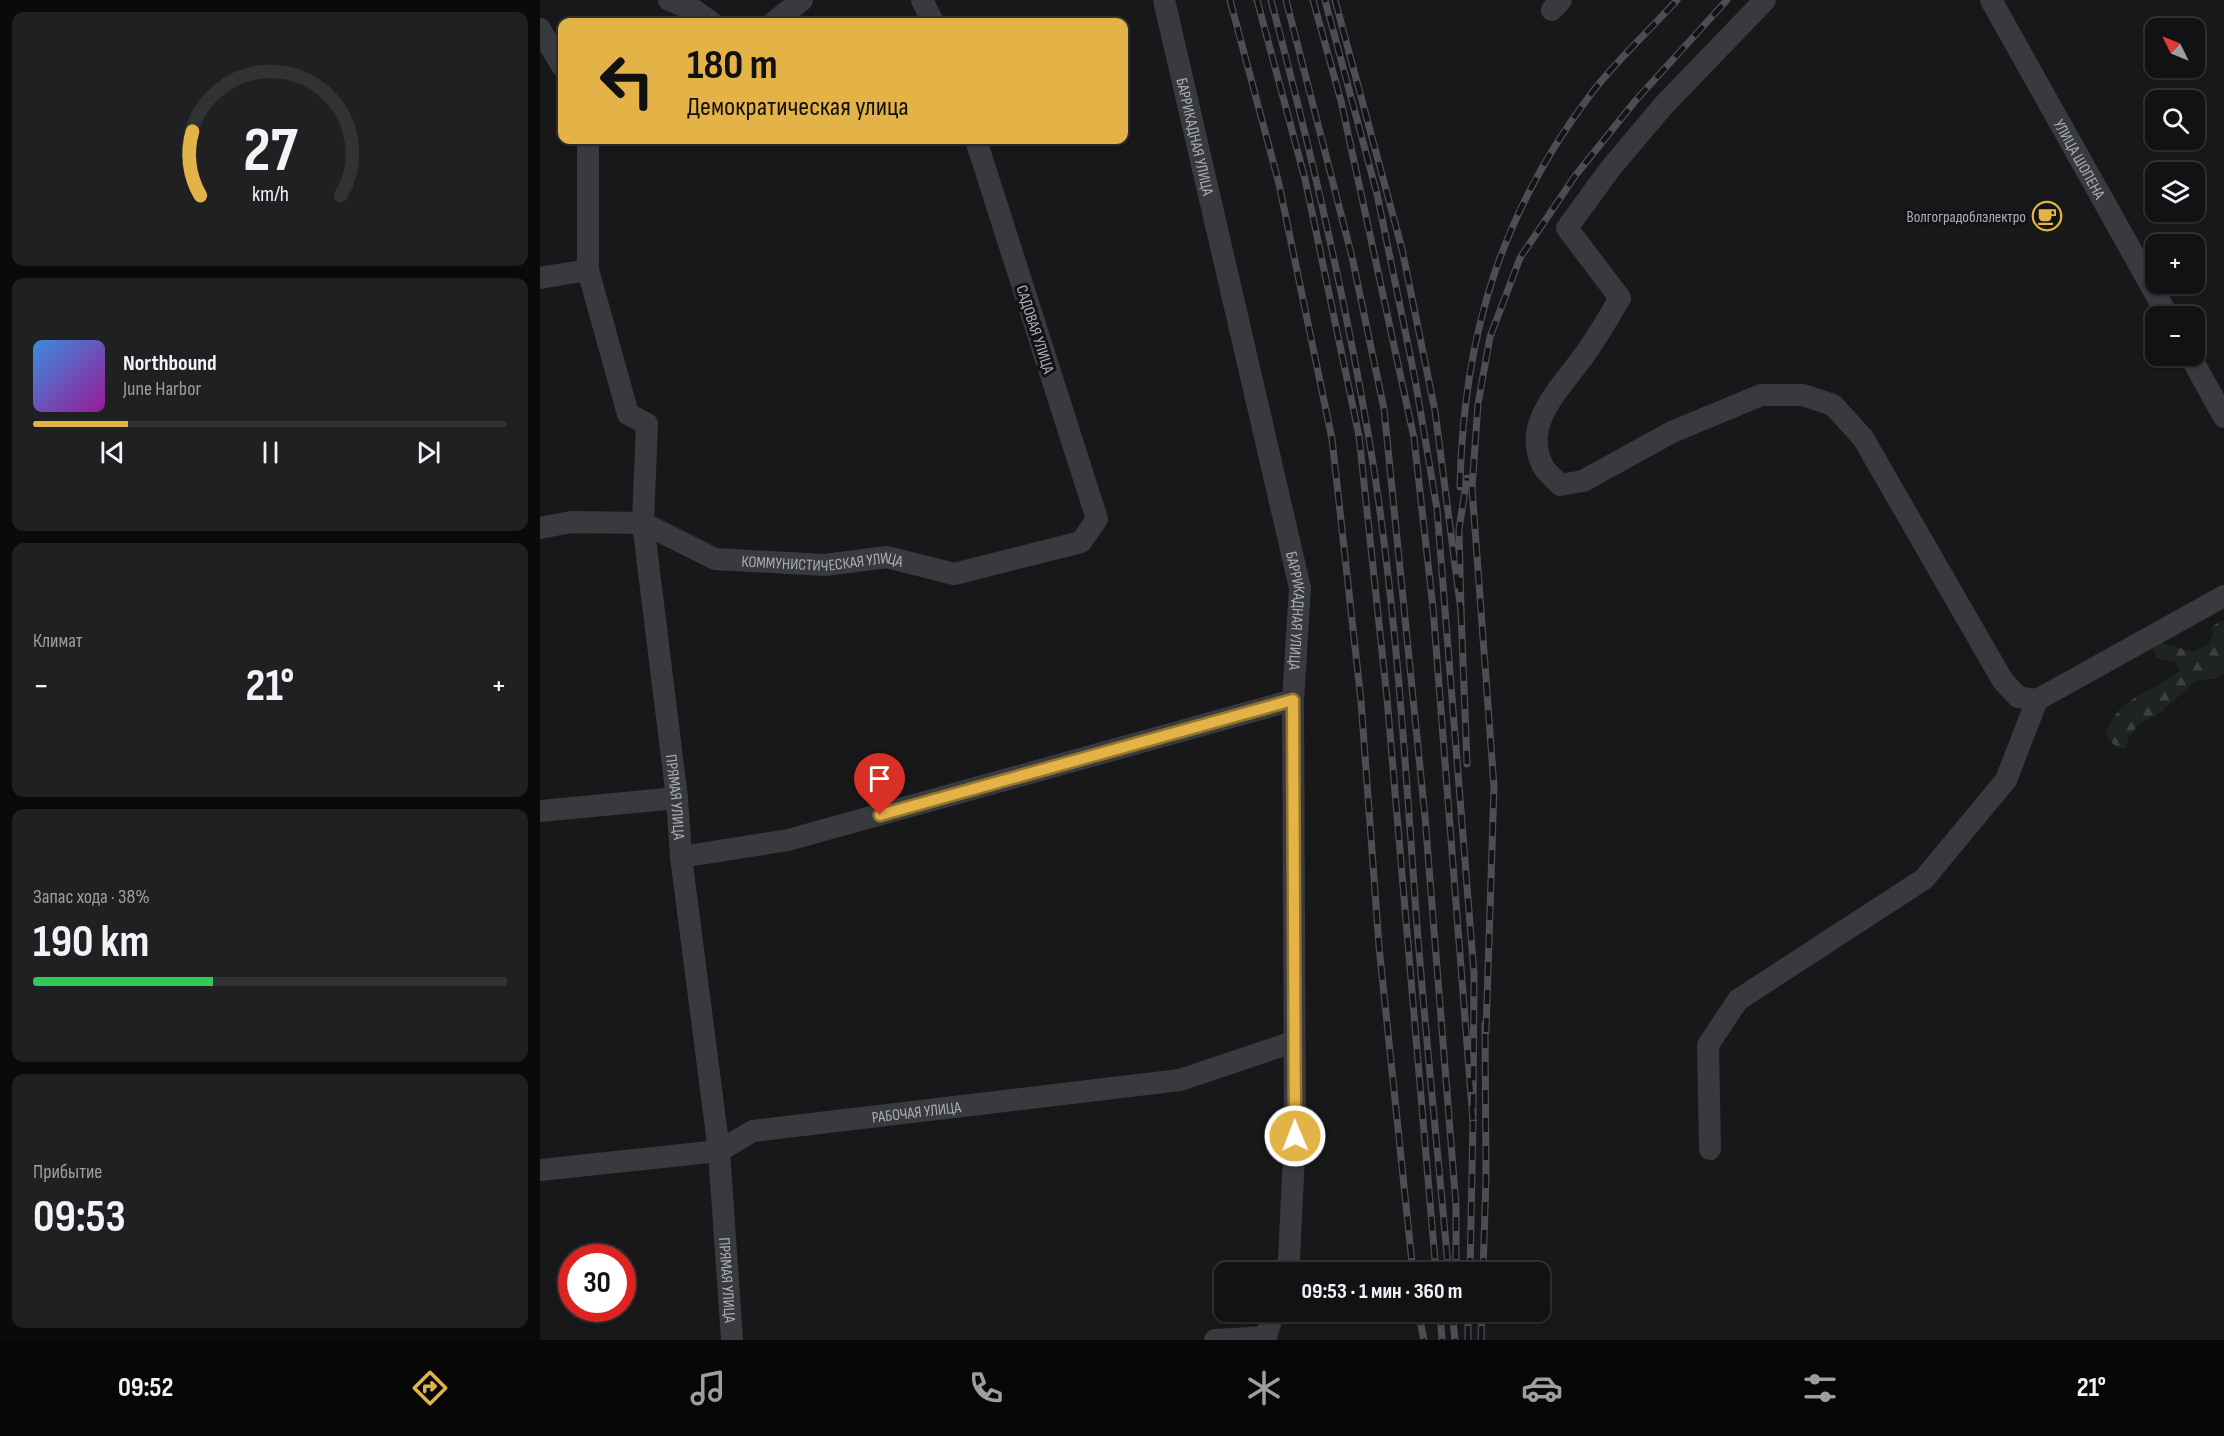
<!DOCTYPE html>
<html lang="ru">
<meta charset="utf-8">
<style>
:root{--surface:#121214;--page:#1f2022;--text:#f1f3f6;--muted:#9c9ea0;--line:#313234;--accent:#e3b347}
body{margin:0;font-family:"Sofia Sans Condensed",sans-serif;background:var(--page);color:var(--text);height:100vh;display:flex;flex-direction:column;font-size:22px;white-space:nowrap}
*{box-sizing:border-box;margin:0}
p{font-size:20px;color:var(--muted)}
.icon{flex:none;width:33px;height:33px;fill:none;stroke:currentColor;stroke-width:2;stroke-linecap:round;stroke-linejoin:round}
.map{position:relative;flex:1;overflow:hidden}
.details{display:flex;flex-direction:column;gap:12px;padding:12px;background:#0a0a0b;width:540px}
.details>*{flex:none}
.top-card{position:absolute;left:18px;top:18px;width:570px;height:126px;border-radius:12px;box-shadow:0 2px 4px #0004,0 0 0 2px var(--line);background:#e3b347;color:#111;overflow:hidden}
.needle{width:39px;rotate:313deg}
.fabs{position:absolute;left:1605px;top:18px;display:grid;gap:12px}
.fabs a{display:grid;place-items:center;width:60px;height:60px;border-radius:12px;background:var(--surface);box-shadow:0 2px 4px #0004,0 0 0 2px var(--line);font-size:30px}
.speed{position:absolute;left:18px;top:1244px;display:flex;gap:12px;font-size:30px;font-weight:700;text-align:center}
.speed>*{display:grid;place-content:center;width:78px;height:78px;border-radius:50%;background:var(--surface);box-shadow:0 2px 4px #0004,0 0 0 2px var(--line);line-height:1}
.speed .limit{border:9px solid #d22;background:#fff;color:#111}
.pin{position:absolute;display:grid;place-items:center;width:51px;height:51px;color:#fff;margin:-62px -26px;border-radius:50% 50% 50% 0;rotate:-45deg;box-shadow:0 0 6px #0007}
.pin .icon{rotate:45deg}
.me{position:absolute;width:66px;margin:-33px;rotate:359deg;stroke-linejoin:round;filter:drop-shadow(0 0 4px #0008)}
.turn{display:flex;align-items:center;gap:21px;height:126px;padding:0 30px;font-size:27px}
.turn .icon{width:78px;height:78px;stroke-width:2.5}
.turn b{display:block;font-size:42px;line-height:51px}
.big{font-size:45px;font-weight:700;line-height:1.1}
.details .widget{flex:1;display:flex;flex-direction:column;justify-content:center;gap:9px;min-width:0;padding:0 21px;border-radius:12px;background:var(--page)}
.details .dial{align-items:center;gap:0}
.dial svg{height:156px;overflow:visible;fill:none;stroke:var(--line);stroke-width:7;stroke-linecap:round;text-anchor:middle}
.dial text{fill:var(--text);stroke:none}
.song{display:flex;align-items:center;gap:18px}
.cover{width:72px;height:72px;border-radius:9px;background:linear-gradient(135deg,hsl(210 70% 55%),hsl(300 70% 35%))}
.played{height:6px;border-radius:3px;background:linear-gradient(90deg,var(--accent) 20%,var(--line) 20%)}
.keys{display:flex;justify-content:space-around;direction:ltr}
.heat{display:flex;justify-content:space-between;align-items:center;font-size:33px;direction:ltr}
.charge{height:9px;border-radius:4px;background:linear-gradient(90deg,#34c759 38%,var(--line) 0)}
.trip{position:absolute;left:674px;top:1262px;width:336px;height:60px;border-radius:12px;background:var(--surface);box-shadow:0 2px 4px #0004,0 0 0 2px var(--line);font-weight:700;line-height:60px;text-align:center}
.tabs{display:flex;height:96px;justify-content:space-around;align-items:center;background:#070708;color:var(--muted)}
.tabs .icon{width:42px;height:42px}
.tabs .current{color:var(--accent)}
.tabs b{font-size:27px;color:var(--text)}
main{display:flex;flex:1;min-height:0}
.map>svg:first-child{display:block}
.forest{fill:url(#forest-firs)}
.lines{fill:none;stroke-linecap:round;stroke-linejoin:round}
.minor{stroke:#393a3e;stroke-width:22}
.rail-casing{stroke:#4c4e53;stroke-width:7}
.rail{stroke:#131315;stroke-width:4.5;stroke-dasharray:14;stroke-linecap:butt}
.route-casing{stroke:#94742e;stroke-width:15}
.route{stroke:#e3b347;stroke-width:10}
.labels{text-anchor:middle;stroke-width:6;stroke-linejoin:round;paint-order:stroke}
.street-label{font-size:16px;fill:#abafb8;stroke:#131315}
.poi-label{font-size:16px;fill:#abafb8;stroke:#131315;text-anchor:end}
</style>
<main>
<section class="details">
<div class="widget dial"><svg viewBox="0 0 100 80">
<path d="M14 69A42 42 0 1 1 86 69"/>
<path d="M14 69A42 42 0 0 1 10 36" stroke="#e3b347"/>
<text x="50" y="56" font-size="32" font-weight="700">27</text>
<text x="50" y="72" font-size="11">km/h</text>
</svg></div>
<div class="widget">
<div class="song"><i class="cover"></i><div><b>Northbound</b><p>June Harbor</p></div></div>
<div class="played"></div>
<div class="keys"><svg class="icon" aria-label="previous" viewBox="0 0 24 24"><path d="M18 5L8 12l10 7zM5 5v14"/></svg><svg class="icon" aria-label="pause" viewBox="0 0 24 24"><path d="M8 5v14M16 5v14"/></svg><svg class="icon" aria-label="next" viewBox="0 0 24 24"><path d="M6 5l10 7-10 7zM19 5v14"/></svg></div>
</div>
<div class="widget"><p>Климат</p>
<div class="heat"><a>−</a><b class="big">21°</b><a>+</a></div>
</div>
<div class="widget"><p>Запас хода · 38%</p><b class="big">190 km</b><div class="charge"></div></div>
<div class="widget"><p>Прибытие</p><b class="big">09:53</b></div>
</section>
<div class="map">
<svg width="1684" height="1340" viewBox="0 0 1684 1340">
<defs>
<pattern id="forest-firs" width="22" height="20" patternUnits="userSpaceOnUse" patternTransform="scale(1.5)"><rect width="22" height="20" fill="#1e241f"/><path d="M5 1l3.5 6h-7zM16 11l3.5 6h-7z" fill="#3c413d"/></pattern>
</defs>
<rect width="100%" height="100%" fill="#18181a"/>
<path class="forest" d="M1684,620V673L1677,678L1660,680L1652,684L1620,713L1598,725L1588,739L1586,748C1576,748 1572,744 1566,735C1576,695 1615,693 1640,670L1635,662L1617,658L1613,650L1619,642L1653,652L1669,644L1673,635L1672,626Z"/>
<g class="lines">
<g class="minor">
<polyline points="129,0 154,10 171,22"/>
<polyline points="382,0 393,22"/>
<path id="s1" d="M624,0L760,588L753,700L755,1135L749,1259L745,1272"/>
<path d="M1225,0L1123,106L1070,169L1027,228L1080,298C1069,317 1058,336 1045,354C1023,386 979,424 1004,468C1008,474 1016,480 1020,485L1043,481L1132,432L1221,395H1263L1293,405L1323,438L1463,681L1478,697L1497,700L1684,596"/>
<path id="s2" d="M1451,0L1628,316"/>
<polyline points="1012,10 1021,0"/>
<polyline points="234,22 262,0"/>
<polyline points="0,29 22,66"/>
<path id="s3" d="M48,140V270L88,414L107,424L103,523L137,798L141,857L179,1151L192,1340"/>
<polyline points="0,278 48,270"/>
<polyline points="1650,356 1684,417"/>
<path id="s4" d="M0,528L31,522L103,523L175,559L285,565L347,557L414,574L541,542L557,519L436,140"/>
<polyline points="0,811 137,798"/>
<polyline points="141,857 248,840 753,700"/>
<polyline points="1170,1149 1168,1045 1198,1000 1384,879 1466,780 1497,700"/>
<path id="s5" d="M0,1170L179,1151L213,1131L640,1080L753,1042"/>
<polyline points="675,1340 726,1337"/>
<polyline points="725,1340 734,1311"/>
</g>
<g class="rail-casing">
<g id="rail">
<polyline points="690,0 739,184 792,439 821,701 839,946 873,1272"/>
<polyline points="717,0 765,179 819,436 847,698 896,1272"/>
<path d="M731,0C769,143 803,287 828,433C856,596 865,762 877,926C886,1040 898,1153 908,1266"/>
<polyline points="746,0 812,257 844,409 885,817 916,1205 916,1272"/>
<polyline points="773,0 801,101 874,438 893,608 933,1121 934,974 897,509 875,379 837,194 785,0"/>
<polyline points="795,0 862,249 895,411 921,611 919,529 927,478"/>
<path d="M920,487C923,336 961,211 1054,90C1079,58 1110,30 1137,0"/>
<polyline points="921,611 927,764"/>
<polyline points="946,1032 954,787 932,488 938,404 950,337 980,258 1035,176 1096,100 1187,0"/>
<polyline points="930,1272 933,1121"/>
<polyline points="943,1272 946,1178 945,1024"/>
<polyline points="878,1311 884,1340"/>
<polyline points="900,1311 902,1340"/>
<polyline points="912,1311 915,1340"/>
<polyline points="928,1340 928,1311"/>
<polyline points="941,1340 942,1311"/>
</g>
</g>
<use href="#rail" class="rail"/>
</g>
<g class="lines">
<g class="route-casing">
<polyline id="route" points="340,815 753,700 755,1136"/>
</g>
<use href="#route" class="route"/>
</g>
<defs>
<g id="cafe-ring" transform="scale(1.5)"><circle r="9.5" fill="#131315" stroke="#e3b347" stroke-width="1.5"/><path d="M-5.5-4.5H6V0H3Q3 3.5 0 3.5H-2.5Q-5.5 3.5-5.5 0ZM3-3.2v2h1.7v-2ZM-6 4.5H4V6H-6Z" fill="#e3b347"/></g>
</defs>
<g fill-rule="evenodd">
<use href="#cafe-ring" x="1507" y="216"/>
</g>
<g class="labels">
<g class="street-label">
<text dy="6" stroke="none"><textPath href="#s1" startOffset="140">БАРРИКАДНАЯ УЛИЦА</textPath></text>
<text dy="6" stroke="none"><textPath href="#s2" startOffset="182">УЛИЦА ШОПЕНА</textPath></text>
<text transform="translate(496 329) rotate(72)" y="6">САДОВАЯ УЛИЦА</text>
<text dy="6" stroke="none"><textPath href="#s4" startOffset="292">КОММУНИСТИЧЕСКАЯ УЛИЦА</textPath></text>
<text dy="6" stroke="none"><textPath href="#s1" startOffset="626">БАРРИКАДНАЯ УЛИЦА</textPath></text>
<text dy="6" stroke="none"><textPath href="#s3" startOffset="676">ПРЯМАЯ УЛИЦА</textPath></text>
<text dy="6" stroke="none"><textPath href="#s5" startOffset="384">РАБОЧАЯ УЛИЦА</textPath></text>
<text dy="6" stroke="none"><textPath href="#s3" startOffset="1162">ПРЯМАЯ УЛИЦА</textPath></text>
</g>
<g class="poi-label">
<text x="1486" y="222">Волгоградоблэлектро</text>
</g>
</g>
</svg>
<div class="fabs">
<a><svg class="needle" viewBox="-14 -14 28 28"><path d="M0-13l5 13h-10z" fill="#e53935"/><path d="M0 13l5-13h-10z" fill="#9c9ea0"/></svg></a>
<a><svg class="icon" aria-label="search" viewBox="0 0 24 24"><circle cx="10" cy="10" r="6"/><path d="M15 15l6 6"/></svg></a>
<a><svg class="icon" aria-label="layers" viewBox="0 0 24 24"><path d="M12 4l9 5-9 5-9-5zM3 14l9 5 9-5"/></svg></a>
<a>+</a>
<a>−</a>
</div>
<div class="speed"><div class="limit">30</div></div>
<div class="pin" style="left:340px;top:815px;background:#d93025"><svg class="icon" aria-label="arrive" viewBox="0 0 24 24"><path d="M6 21V4h12l-3 4 3 4H6"/></svg></div>
<svg class="me" style="left:755px;top:1136px" viewBox="-20 -20 40 40"><circle r="17" fill="#e3b347" stroke="#fff" stroke-width="3"/><path d="M0-11L8 9 0 5-8 9z" fill="#fff"/></svg>
<div class="trip">09:53 · 1 мин · 360 m</div>
<div class="top-card">
<div class="turn"><svg class="icon" aria-label="left" viewBox="0 0 24 24"><path d="M17 20v-9H6M10 6l-5 5 5 5"/></svg><div><b>180 m</b>Демократическая улица</div></div>
</div>
</div>
</main>
<nav class="tabs">
<b>09:52</b>
<svg class="icon current" aria-label="directions" viewBox="0 0 24 24"><path d="M12 3l9 9-9 9-9-9zM9 14v-3h6M13 9l2 2-2 2"/></svg>
<svg class="icon" aria-label="music" viewBox="0 0 24 24"><path d="M9 18V5l10-2v13"/><circle cx="6" cy="18" r="3"/><circle cx="16" cy="16" r="3"/></svg>
<svg class="icon" aria-label="phone" viewBox="0 0 24 24"><path d="M5 4h4l2 5-3 2q2 4 5 5l2-3 5 2v4C11 20 4 13 5 4z"/></svg>
<svg class="icon" aria-label="climate" viewBox="0 0 24 24"><path d="M12 3v18M4 7l16 10M4 17L20 7"/></svg>
<svg class="icon" aria-label="car" viewBox="0 0 24 24"><path d="M5 17H2v-5l4-1 3-4h7l3 4 3 1v5h-3M9 17h6M6 11h13"/><circle cx="7" cy="17" r="2"/><circle cx="17" cy="17" r="2"/></svg>
<svg class="icon" aria-label="filters" viewBox="0 0 24 24"><path d="M4 7h16M4 17h16"/><circle cx="9" cy="7" r="2"/><circle cx="15" cy="17" r="2"/></svg>
<b>21°</b>
</nav>
